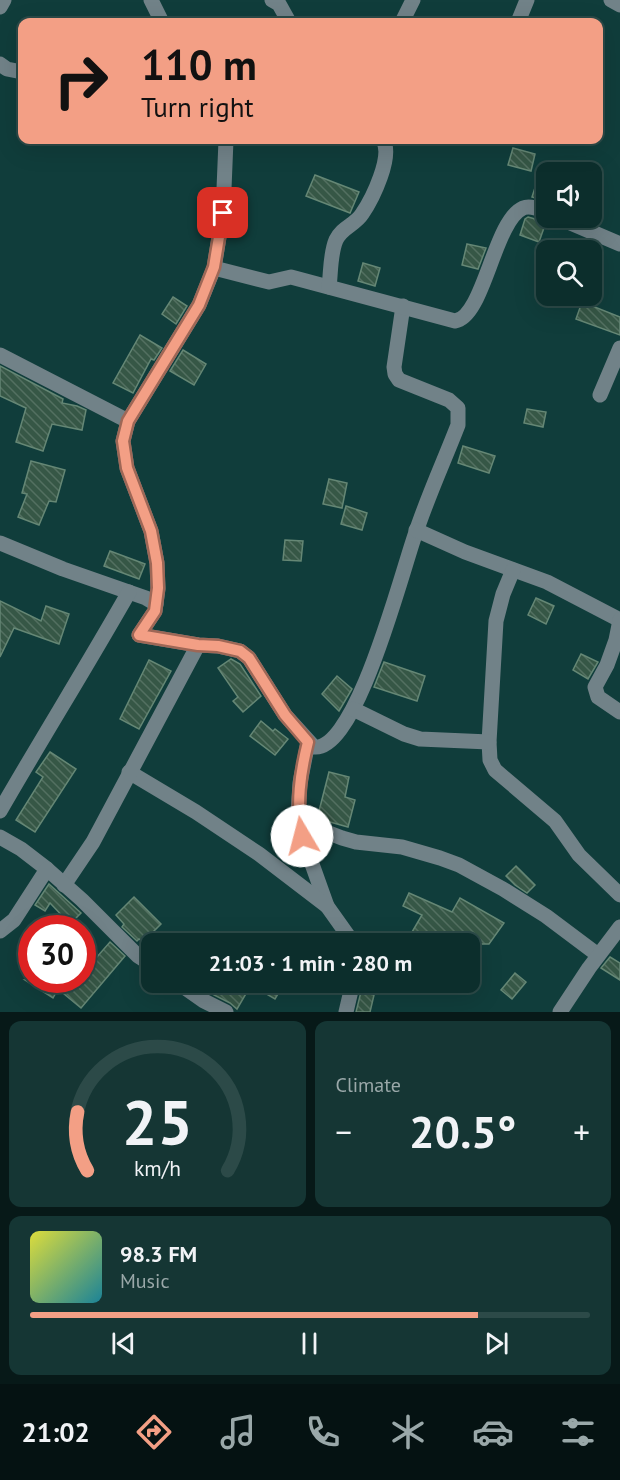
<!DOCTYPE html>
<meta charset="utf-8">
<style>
:root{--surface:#0c2e2c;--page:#153634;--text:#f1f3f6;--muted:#9aa8a9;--line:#2c4a48;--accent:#f39f85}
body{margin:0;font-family:"PT Sans",sans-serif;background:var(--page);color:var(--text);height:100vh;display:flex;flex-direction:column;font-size:22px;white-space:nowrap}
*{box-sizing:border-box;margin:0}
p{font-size:20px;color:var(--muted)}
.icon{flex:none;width:33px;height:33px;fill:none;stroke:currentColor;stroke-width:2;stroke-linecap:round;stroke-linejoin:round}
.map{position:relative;height:1012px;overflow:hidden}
.side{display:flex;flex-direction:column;gap:9px;padding:9px;background:#071918;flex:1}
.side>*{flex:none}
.hud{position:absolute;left:18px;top:18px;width:585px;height:126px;border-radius:12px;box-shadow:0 6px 24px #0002,0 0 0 2px var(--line);background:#f39f85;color:#111;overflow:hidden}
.buttons{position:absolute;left:536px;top:162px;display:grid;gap:12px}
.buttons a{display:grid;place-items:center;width:66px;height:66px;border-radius:12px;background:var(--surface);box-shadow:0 6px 24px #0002,0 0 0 2px var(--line);font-size:30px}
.speed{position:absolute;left:18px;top:915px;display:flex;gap:12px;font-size:30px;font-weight:700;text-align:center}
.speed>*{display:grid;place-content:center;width:78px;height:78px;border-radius:50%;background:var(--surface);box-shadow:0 6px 24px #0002,0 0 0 2px var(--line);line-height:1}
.speed .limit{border:9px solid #d22;background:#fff;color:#111}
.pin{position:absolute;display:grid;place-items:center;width:51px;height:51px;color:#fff;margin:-26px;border-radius:12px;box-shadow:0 3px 9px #0006}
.me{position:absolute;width:66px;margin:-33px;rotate:352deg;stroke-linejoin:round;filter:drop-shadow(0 0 4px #0008)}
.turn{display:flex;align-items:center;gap:21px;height:126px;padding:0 24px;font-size:27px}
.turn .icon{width:78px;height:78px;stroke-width:2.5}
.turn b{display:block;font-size:42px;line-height:51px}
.big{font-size:45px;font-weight:700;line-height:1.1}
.side .tile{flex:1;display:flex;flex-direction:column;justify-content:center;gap:9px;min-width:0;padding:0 21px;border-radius:12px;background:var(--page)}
.side .dial{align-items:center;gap:0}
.dial svg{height:156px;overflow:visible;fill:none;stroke:var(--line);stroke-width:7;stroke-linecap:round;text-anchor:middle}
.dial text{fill:var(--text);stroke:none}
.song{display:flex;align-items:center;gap:18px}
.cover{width:72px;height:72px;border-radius:9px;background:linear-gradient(135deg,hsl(60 70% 55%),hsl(190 70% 35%))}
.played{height:6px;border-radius:3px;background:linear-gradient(90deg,var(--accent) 80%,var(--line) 80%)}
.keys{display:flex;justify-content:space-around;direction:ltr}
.heat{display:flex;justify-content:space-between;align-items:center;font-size:33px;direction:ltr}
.side .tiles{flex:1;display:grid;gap:9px;grid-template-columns:1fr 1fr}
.tile:last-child{grid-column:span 2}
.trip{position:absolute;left:141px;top:933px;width:339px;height:60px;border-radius:12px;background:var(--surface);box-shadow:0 6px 24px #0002,0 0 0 2px var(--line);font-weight:700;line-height:60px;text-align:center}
.tabs{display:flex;height:96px;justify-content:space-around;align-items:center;background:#051212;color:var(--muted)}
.tabs .icon{width:42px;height:42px}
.tabs .selected{color:var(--accent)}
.tabs b{font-size:27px;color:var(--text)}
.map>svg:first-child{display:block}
.building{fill:url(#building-back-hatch);stroke:#658775;stroke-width:1.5}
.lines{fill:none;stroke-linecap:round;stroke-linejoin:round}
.minor{stroke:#718288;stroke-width:15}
.route-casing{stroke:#9e6756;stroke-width:15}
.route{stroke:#f39f85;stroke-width:10}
</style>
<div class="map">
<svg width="620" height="1012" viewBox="0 0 620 1012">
<defs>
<pattern id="building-back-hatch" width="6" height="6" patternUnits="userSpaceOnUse" patternTransform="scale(1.5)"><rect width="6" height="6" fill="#365746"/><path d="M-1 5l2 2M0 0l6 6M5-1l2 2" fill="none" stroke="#537061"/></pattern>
</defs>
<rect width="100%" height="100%" fill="#103d3b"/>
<g class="building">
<polygon points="513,148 535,154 531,171 508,165"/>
<polygon points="543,163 546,163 546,201 532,197"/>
<polygon points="315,175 359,192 350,213 306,196"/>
<polygon points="528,217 546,222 539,242 520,235 525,219"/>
<polygon points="467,244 486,248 478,269 462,265"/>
<polygon points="363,263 380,268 375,286 358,281"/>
<polygon points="173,297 187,306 176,324 162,314"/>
<polygon points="582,302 620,317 620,335 576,319"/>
<polygon points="140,335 162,348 154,360 151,359 133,393 113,383"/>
<polygon points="183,350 206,364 194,385 170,371"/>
<polygon points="0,366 63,399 62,403 77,406 86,410 82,430 52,424 43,451 16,442 26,408 0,396"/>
<polygon points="527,409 546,412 543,427 524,423"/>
<polygon points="463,446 495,456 489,473 458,463"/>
<polygon points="31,461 65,470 56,502 49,501 39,525 18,517 27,494 22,493"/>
<polygon points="329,479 347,483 342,508 323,504"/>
<polygon points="346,506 367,513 362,530 341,524"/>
<polygon points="285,540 303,541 301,561 283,560"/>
<polygon points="110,551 145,564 139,579 104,566"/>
<polygon points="536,598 554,606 546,624 528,615"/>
<polygon points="0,601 41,621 46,606 69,614 59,644 14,628 0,657"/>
<polygon points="581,654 598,662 588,679 573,670"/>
<polygon points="231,659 240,664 261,696 243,712 233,701 238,697 218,668"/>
<polygon points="149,660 171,671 139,729 120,719"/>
<polygon points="384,662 425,676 417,701 374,687"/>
<polygon points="337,676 352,689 339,711 322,694"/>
<polygon points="261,721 273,731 275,729 288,739 275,755 250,736"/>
<polygon points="50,752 76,769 35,832 16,820 43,777 36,772"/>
<polygon points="329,772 349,777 345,797 355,800 348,827 330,822 318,815"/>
<polygon points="516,866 535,885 527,893 515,885 506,876"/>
<polygon points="49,884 81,913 70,924 50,903 45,911 35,905"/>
<polygon points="409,893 452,912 460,898 504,923 489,944 405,944 422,915 403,906"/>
<polygon points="134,897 161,924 154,931 170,944 146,944 139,939 137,941 122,927 124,924 116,915"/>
<polygon points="110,942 125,956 81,1008 58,989 53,998 25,980 82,980 82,974"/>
<polygon points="610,957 620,963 620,980 601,968"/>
<polygon points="515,973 526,982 512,999 501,990"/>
<polygon points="216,982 285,982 275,999 251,985 237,1009 230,1003 210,993"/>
<polygon points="361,992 374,995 370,1012 356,1012"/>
</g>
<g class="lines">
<g class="minor">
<polyline points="151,0 162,22"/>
<polyline points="272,0 279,4 289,22"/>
<polyline points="611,0 620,5"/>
<polyline points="0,7 4,0"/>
<polyline points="402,22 413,0"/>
<polyline points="518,22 527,0"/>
<polyline points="0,64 7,69 22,72"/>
<path d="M226,140L223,213L214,268L199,305L128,421L123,441L127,468L151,531L157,563L158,589L155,611L139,635L198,645L218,646L240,651L249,658L285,715L314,747C357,752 403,567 416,532C428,496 444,461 458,425V408L449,400L399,380L395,374L394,367L403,306"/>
<polyline points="559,218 620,244"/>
<path d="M214,268L269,282L291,277L455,321C484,317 494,221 523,208C530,205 539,209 546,212"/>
<path d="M329,287C331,272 330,254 336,240C342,227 355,225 362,214C373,198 393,156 383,140"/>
<polyline points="0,355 128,421"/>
<polyline points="600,395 620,348"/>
<polyline points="416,530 465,552 547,582 620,620"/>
<polyline points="0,543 63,569 146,598 156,604"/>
<polyline points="513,570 503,594 496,621 489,742 490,760 495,770 555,821 579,855 620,895"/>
<polyline points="620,620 616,640 607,665 595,687 598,697 620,712"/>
<polyline points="353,709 404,734 420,739 489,742"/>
<polyline points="308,742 300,783 298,814 302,836 327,906 354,944"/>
<polyline points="129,772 196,812 259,854 327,906"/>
<path d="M0,811C42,738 87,666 129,592"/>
<polyline points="298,814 329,833 342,838 356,842 402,847 440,858 459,865 503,889 546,916 598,955"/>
<polyline points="0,837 21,849 47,869"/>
<polyline points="64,885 93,842 198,645"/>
<polyline points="0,931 14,920 47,869 82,900 138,956 152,965"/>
<polyline points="177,982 204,1001 226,1012"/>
<polyline points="346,1012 353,982"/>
<polyline points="560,1012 589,968 620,927"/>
</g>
</g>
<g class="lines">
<g class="route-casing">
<path id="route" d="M223,213L214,267L199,305L128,421L123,441L127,468L151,531L157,563L158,588L155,611L139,635L198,645L218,646L240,651L249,658L285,715L308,742C300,774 296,804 302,836"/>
</g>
<use href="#route" class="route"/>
</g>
</svg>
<div class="buttons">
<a><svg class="icon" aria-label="sound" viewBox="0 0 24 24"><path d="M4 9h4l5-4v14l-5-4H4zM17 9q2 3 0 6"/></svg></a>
<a><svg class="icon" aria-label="search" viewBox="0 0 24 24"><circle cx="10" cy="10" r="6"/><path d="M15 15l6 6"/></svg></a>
</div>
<div class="speed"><div class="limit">30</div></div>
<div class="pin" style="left:223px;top:213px;background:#d93025"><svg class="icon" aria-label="arrive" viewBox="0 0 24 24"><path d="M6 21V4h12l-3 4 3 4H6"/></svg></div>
<svg class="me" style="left:302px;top:836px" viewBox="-20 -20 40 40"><circle r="19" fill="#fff"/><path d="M0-13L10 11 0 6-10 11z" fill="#f39f85"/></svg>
<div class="trip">21:03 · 1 min · 280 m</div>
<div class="hud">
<div class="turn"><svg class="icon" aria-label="right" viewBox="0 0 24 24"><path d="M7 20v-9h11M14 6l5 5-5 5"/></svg><div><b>110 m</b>Turn right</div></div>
</div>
</div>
<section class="side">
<div class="tiles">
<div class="tile dial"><svg viewBox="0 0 100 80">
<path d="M14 69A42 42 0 1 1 86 69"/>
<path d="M14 69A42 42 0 0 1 9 39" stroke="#f39f85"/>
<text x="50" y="56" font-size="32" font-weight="700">25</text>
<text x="50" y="72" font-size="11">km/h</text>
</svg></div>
<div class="tile"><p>Climate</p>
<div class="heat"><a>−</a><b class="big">20.5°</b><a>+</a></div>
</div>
<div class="tile">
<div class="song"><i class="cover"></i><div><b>98.3 FM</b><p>Music</p></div></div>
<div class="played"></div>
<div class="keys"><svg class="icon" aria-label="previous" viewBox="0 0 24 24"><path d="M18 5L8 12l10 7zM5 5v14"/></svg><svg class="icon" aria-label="pause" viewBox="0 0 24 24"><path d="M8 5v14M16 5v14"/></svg><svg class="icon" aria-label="next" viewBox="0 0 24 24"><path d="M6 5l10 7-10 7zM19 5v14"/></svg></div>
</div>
</div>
</section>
<nav class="tabs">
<b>21:02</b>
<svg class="icon selected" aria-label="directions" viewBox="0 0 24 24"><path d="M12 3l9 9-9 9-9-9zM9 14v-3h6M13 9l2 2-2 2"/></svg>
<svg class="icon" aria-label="music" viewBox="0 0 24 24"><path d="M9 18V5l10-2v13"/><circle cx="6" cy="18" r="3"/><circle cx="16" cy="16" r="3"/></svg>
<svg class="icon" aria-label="phone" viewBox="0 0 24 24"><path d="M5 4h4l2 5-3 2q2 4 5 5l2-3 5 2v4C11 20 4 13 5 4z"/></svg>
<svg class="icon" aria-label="climate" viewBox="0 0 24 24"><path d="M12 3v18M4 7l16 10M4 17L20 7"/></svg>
<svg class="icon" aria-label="car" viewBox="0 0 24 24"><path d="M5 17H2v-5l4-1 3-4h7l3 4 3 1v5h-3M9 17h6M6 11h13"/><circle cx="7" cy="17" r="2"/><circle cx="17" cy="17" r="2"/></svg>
<svg class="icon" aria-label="filters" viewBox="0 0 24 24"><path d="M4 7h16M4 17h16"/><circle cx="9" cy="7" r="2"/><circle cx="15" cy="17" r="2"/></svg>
</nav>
